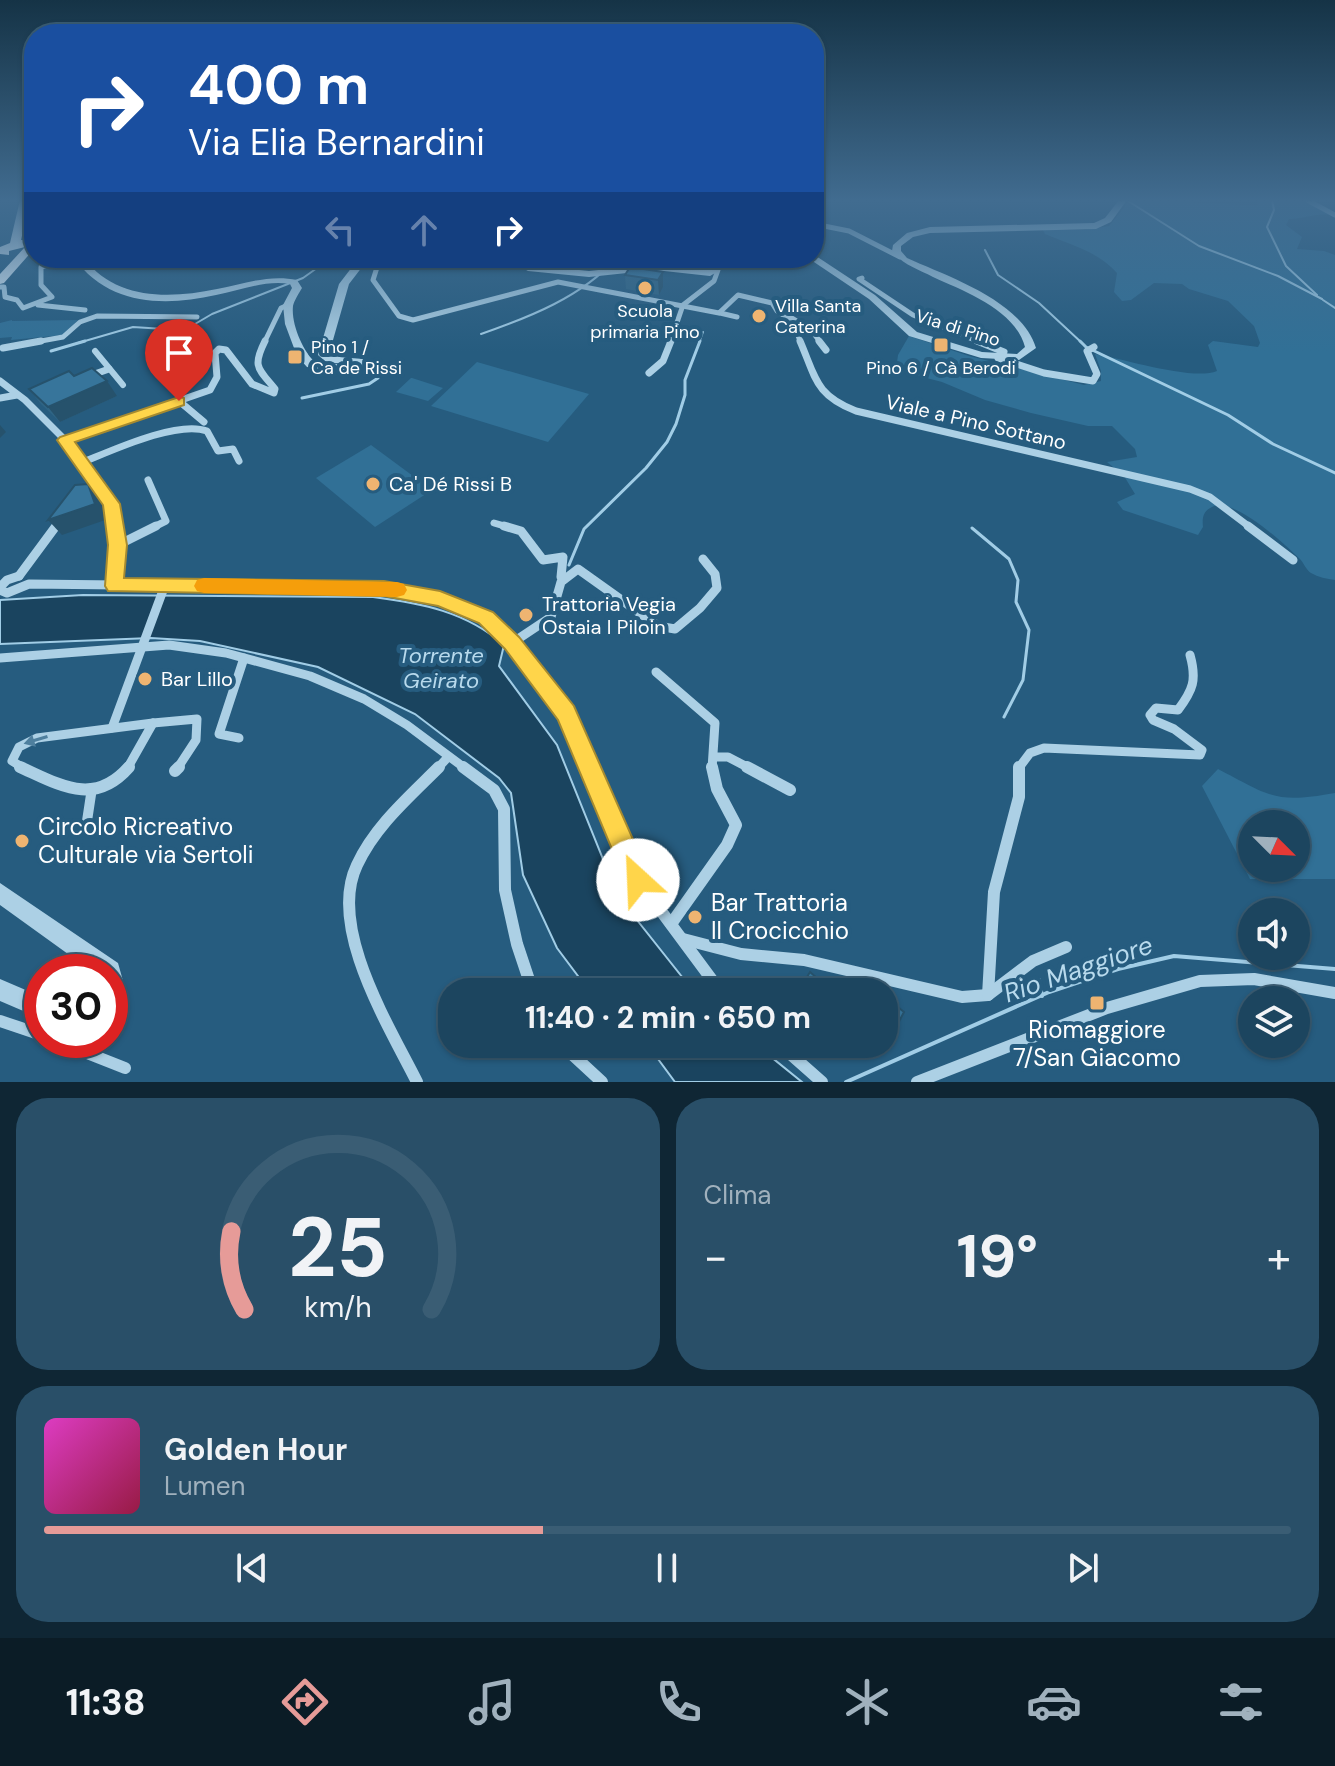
<!DOCTYPE html>
<html lang="it">
<meta charset="utf-8">
<style>
:root{--surface:#1c455f;--page:#294f68;--text:#f1f3f6;--muted:#a0b1bd;--line:#3a5d74;--accent:#e69b98}
body{margin:0;font-family:"DM Sans",sans-serif;background:var(--page);color:var(--text);height:100vh;display:flex;flex-direction:column;font-size:30px;white-space:nowrap}
*{box-sizing:border-box;margin:0}
p{font-size:26px;color:var(--muted)}
.icon{flex:none;width:44px;height:44px;fill:none;stroke:currentColor;stroke-width:2;stroke-linecap:round;stroke-linejoin:round}
.map{position:relative;height:1082px;overflow:hidden}
.panel{display:flex;flex-direction:column;gap:16px;padding:16px;background:#0f2634;flex:1}
.panel>*{flex:none}
.banner{position:absolute;left:24px;top:24px;width:800px;height:244px;border-radius:32px;box-shadow:0 2px 6px #0004,0 0 0 2px var(--line);background:#1a4fa0;color:#fff;overflow:hidden}
.needle{width:52px;rotate:114deg}
.controls{position:absolute;left:1238px;top:810px;display:grid;gap:16px}
.controls a{display:grid;place-items:center;width:72px;height:72px;border-radius:50%;background:var(--surface);box-shadow:0 2px 6px #0004,0 0 0 2px var(--line);font-size:40px}
.speed{position:absolute;left:24px;top:954px;display:flex;gap:16px;font-size:40px;font-weight:700;text-align:center}
.speed>*{display:grid;place-content:center;width:104px;height:104px;border-radius:50%;background:var(--surface);box-shadow:0 2px 6px #0004,0 0 0 2px var(--line);line-height:1}
.speed .limit{border:12px solid #d22;background:#fff;color:#111}
.pin{position:absolute;display:grid;place-items:center;width:68px;height:68px;color:#fff;margin:-82px -34px;border-radius:50% 50% 50% 0;rotate:-45deg;box-shadow:0 0 8px #0007}
.pin .icon{rotate:45deg}
.me{position:absolute;width:88px;margin:-44px;rotate:335deg;stroke-linejoin:round;filter:drop-shadow(0 0 6px #0008)}
.turn{display:flex;align-items:center;gap:28px;height:168px;padding:0 32px;font-size:36px}
.turn .icon{width:104px;height:104px;stroke-width:2.5}
.turn b{display:block;font-size:56px;line-height:68px}
.lanes{display:flex;align-items:center;height:76px;padding:0 32px;background:#0003;justify-content:center;gap:40px;direction:ltr}
.lanes .off{opacity:.35}
.big{font-size:60px;font-weight:700;line-height:1.1}
.panel .card{flex:1;display:flex;flex-direction:column;justify-content:center;gap:12px;min-width:0;padding:0 28px;border-radius:32px;background:var(--page)}
.panel .dial{align-items:center;gap:0}
.dial svg{height:208px;overflow:visible;fill:none;stroke:var(--line);stroke-width:7;stroke-linecap:round;text-anchor:middle}
.dial text{fill:var(--text);stroke:none}
.song{display:flex;align-items:center;gap:24px}
.cover{width:96px;height:96px;border-radius:12px;background:linear-gradient(135deg,hsl(310 70% 55%),hsl(340 70% 35%))}
.played{height:8px;border-radius:4px;background:linear-gradient(90deg,var(--accent) 40%,var(--line) 40%)}
.keys{display:flex;justify-content:space-around;direction:ltr}
.heat{display:flex;justify-content:space-between;align-items:center;font-size:44px;direction:ltr}
.panel .tiles{flex:1;display:grid;gap:16px;grid-template-columns:1fr 1fr}
.card:last-child{grid-column:span 2}
.trip{position:absolute;left:438px;top:978px;width:460px;height:80px;border-radius:32px;background:var(--surface);box-shadow:0 2px 6px #0004,0 0 0 2px var(--line);font-weight:700;line-height:80px;text-align:center}
.dock{display:flex;height:128px;justify-content:space-around;align-items:center;background:#0b1c26;color:var(--muted)}
.dock .icon{width:56px;height:56px}
.dock .active{color:var(--accent)}
.dock b{font-size:36px;color:var(--text)}
.map>svg:first-child{display:block}
.green{fill:#317096;fill-rule:evenodd}
.water{fill:#1a445f;stroke:#a1cde6;stroke-width:2}
.lines{fill:none;stroke-linecap:round;stroke-linejoin:round}
.stream-far2{stroke:#a1cde6;stroke-width:2}
.stream-far1{stroke:#a1cde6;stroke-width:3}
.stream{stroke:#a1cde6;stroke-width:4}
.pedestrian-far1{stroke:#acd0e5;stroke-width:6}
.pedestrian{stroke:#acd0e5;stroke-width:10}
.minor-far3{stroke:#acd0e5;stroke-width:5}
.minor-far2{stroke:#acd0e5;stroke-width:7}
.minor-far1{stroke:#acd0e5;stroke-width:9}
.minor{stroke:#acd0e5;stroke-width:12}
.tertiary{fill:#acd0e5;fill-rule:evenodd}
.secondary{fill:#d6e9f5;fill-rule:evenodd}
.wall{fill:#2f6585}
.shaded-wall{fill:#26526c}
.building{fill:#37759b;stroke:#26526c;stroke-width:2}
.oneway{fill:#4e7f9e}
.route{fill:#ffd54a;stroke:#a68a30;stroke-width:2}
.slow{fill:#f59e0b}
.poi-dot{fill:#eeb471;stroke:#265c7f;stroke-width:3}
.labels{text-anchor:middle;stroke-width:8;stroke-linejoin:round;paint-order:stroke}
.far-poi-label{font-size:18px;fill:#fff;stroke:#265c7f;text-anchor:start}
.far-street-label{font-size:18px;fill:#fff;stroke:#265c7f}
.street-label{font-size:20px;fill:#fff;stroke:#265c7f}
.poi-label{font-size:20px;fill:#fff;stroke:#265c7f;text-anchor:start}
.water-label{font-size:22px;font-style:italic;fill:#b8daed;stroke:#265c7f}
.near-poi-label{font-size:24px;fill:#fff;stroke:#265c7f;text-anchor:start}
.near-water-label{font-size:26px;font-style:italic;fill:#b8daed;stroke:#265c7f}
</style>
<div class="map">
<svg width="1335" height="1082" viewBox="0 0 1335 1082">
<rect width="100%" height="100%" fill="#265c7f"/>
<g class="green">
<path d="M1130,200L1249,205H1256L1260,200H1303L1330,215C1313,213 1305,219 1289,219L1286,225L1302,237L1297,249L1324,251L1335,255V580C1327,579 1318,577 1311,573C1306,570 1304,563 1300,559C1283,543 1235,497 1212,507C1203,511 1202,518 1203,527L1198,535L1123,510L1117,502L1135,494L1124,476L1107,462L1137,457L1135,449L1112,426H1088L1031,413L985,400L942,382L896,370L898,355L909,336L969,356L1084,385L1101,381V371L1095,354C1124,359 1193,381 1217,371L1208,345L1213,341L1258,347L1260,343L1254,326L1228,301L1189,289L1182,284L1154,283L1131,300L1122,301L1114,292L1117,273C1099,252 1069,244 1045,234L1043,230H1085L1109,226Z"/>
<polygon points="12,320 12,321 78,320 64,335 11,340 12,337 0,338 0,323"/>
<polygon points="477,362 589,394 548,442 431,406"/>
<polygon points="411,378 412,378 443,388 428,401 396,392"/>
<polygon points="371,445 432,490 375,527 316,478"/>
<path d="M1218,769C1270,796 1275,804 1335,793V879H1250L1202,786ZM1252,824H1296V868H1252Z"/>
</g>
<g class="water">
<path d="M83,595L373,597C421,603 467,612 504,645L499,666L557,745L605,864L633,915L694,992H590L557,948L523,875L511,793L499,778L415,714L318,667L200,641L151,638L0,644V600Z"/>
<polygon points="647,1044 755,1044 802,1082 675,1082"/>
</g>
<g class="lines">
<g class="stream-far2">
<polyline points="1272,200 1274,210 1267,227 1286,266 1317,295"/>
<polyline points="1128,201 1199,246 1278,276 1322,299"/>
<polyline points="985,250 998,275 1039,303 1082,343"/>
<polyline points="1323,300 1335,308"/>
<path d="M481,334C530,317 581,297 617,258"/>
<polyline points="78,343 133,327 164,329 195,324 212,314 303,278 331,258"/>
<polyline points="699,343 703,332"/>
</g>
<g class="stream-far1">
<polyline points="1080,341 1086,347 1228,415 1273,444 1335,473"/>
<polyline points="51,351 85,341"/>
<polyline points="302,398 369,384 378,378 378,370"/>
<polyline points="972,528 1009,559 1018,580 1016,602 1029,630 1023,680 1004,717"/>
<polyline points="569,565 584,529 646,468 667,442 676,424 685,395 685,380 700,341"/>
</g>
<g class="stream">
<polyline points="1039,980 1042,996"/>
<polyline points="846,1082 1049,992 1118,969 1174,956 1335,969"/>
</g>
<polyline class="pedestrian-far1" points="95,351 123,385"/>
<polyline class="pedestrian" points="87,821 92,788"/>
<g class="minor-far3">
<polyline points="1307,200 1335,215"/>
<polyline points="814,224 849,231 900,257"/>
<polyline points="250,258 276,258"/>
<polyline points="380,258 373,280 399,316 413,320 558,282 719,313 738,295 772,303 777,311 792,321 801,343"/>
<polyline points="862,278 859,279 913,315 982,343"/>
<polyline points="0,287 4,287 5,297 17,300 23,308 52,297 41,285 41,267 70,258"/>
<polyline points="38,305 85,310"/>
<polyline points="720,313 737,317"/>
<polyline points="790,317 811,330 821,343"/>
<polyline points="30,343 63,337 80,322 97,316 197,317"/>
<polyline points="264,343 281,308 288,305"/>
<polyline points="670,343 683,305 714,281 718,270"/>
</g>
<g class="minor-far2">
<path d="M800,341C816,378 815,395 856,411L1190,489L1210,497L1251,528"/>
<polyline points="819,341 826,350"/>
<polyline points="977,341 1004,352"/>
<polyline points="3,348 41,341"/>
<polyline points="998,358 1044,373 1093,381 1097,374 1087,351 1094,347"/>
<polyline points="649,373 663,361 671,341"/>
<polyline points="89,376 109,369"/>
<polyline points="0,381 25,400 65,440 112,504 116,528"/>
<polyline points="0,398 17,395"/>
<polyline points="179,401 204,422"/>
<path d="M65,440L210,390L217,377L215,353L219,349L226,350L252,384L274,393L275,389C258,368 252,367 265,341"/>
<path d="M81,463C111,451 177,420 207,431L218,451L233,449L239,461"/>
<polyline points="148,480 166,521 152,528"/>
<polyline points="494,523 511,528"/>
<polyline points="55,528 61,520"/>
</g>
<g class="minor-far1">
<polyline points="504,526 521,531 543,560 563,557 561,577"/>
<polyline points="1248,526 1293,560"/>
<polyline points="118,545 156,526"/>
<polyline points="19,576 56,526"/>
<polyline points="114,586 118,545 115,526"/>
<polyline points="0,587 7,580 19,576"/>
<path d="M0,590L7,593L29,584L384,588C412,594 442,597 469,608C501,622 546,682 565,712C576,729 582,751 590,769"/>
<polyline points="512,643 551,617 561,582 578,569 658,626 675,629 700,608 717,588 715,574 703,559"/>
<polyline points="0,658 169,645 226,653 310,676 364,699 407,725 466,769"/>
<polyline points="656,672 715,723 712,769"/>
<polyline points="153,723 197,719 196,740 177,769"/>
<polyline points="112,728 165,585"/>
<polyline points="239,738 219,734 244,658"/>
<polyline points="714,757 728,757 751,769"/>
<polyline points="25,769 12,761 19,747 37,738 153,723"/>
<polyline points="127,769 153,723"/>
<polyline points="437,769 448,757"/>
<path d="M1018,769L1030,753L1044,748L1200,755L1202,750L1174,729L1153,720L1150,715L1156,708L1178,710C1193,690 1197,680 1190,655"/>
</g>
<g class="minor">
<path d="M20,767C60,785 94,807 129,767"/>
<polyline points="463,767 494,790 504,809 505,890 517,944 533,992"/>
<polyline points="589,767 638,880 721,992"/>
<polyline points="747,767 790,790"/>
<polyline points="175,771 179,767"/>
<polyline points="671,924 727,845 736,825 717,789 712,767"/>
<polyline points="683,939 741,954 804,960 962,997 988,995 1033,961 1066,947"/>
<polyline points="988,995 994,892 1019,797 1019,767"/>
<polyline points="0,1021 42,1035"/>
<polyline points="54,1040 125,1068"/>
<polyline points="561,1044 602,1082"/>
<polyline points="779,1044 822,1082"/>
<path d="M417,1082C389,1026 327,927 357,865C375,826 409,797 439,767"/>
<polyline points="917,1082 1107,1008 1200,981 1254,979 1335,993"/>
</g>
<g class="tertiary">
<path d="M1119,200H1127L1111,222L1096,229L930,233L913,237L901,246V251L907,258C949,277 1022,301 1036,348L1019,360L981,358L909,336L869,299L808,258L816,256L875,295L917,332L982,352L1017,354L1025,347C1015,310 966,292 933,277C918,269 903,265 892,251L893,245L907,233L930,227L1094,223L1105,218Z"/>
<path d="M74,258H84C115,300 169,299 217,289C244,284 269,274 297,280L302,288C299,293 294,301 293,306C291,324 303,351 315,362L359,366L362,365L335,363L325,361L318,355L339,284L359,258H369L349,284L329,354C345,361 363,355 378,364L360,372L326,371L307,367L297,356L285,324L283,305L292,288L290,284C265,280 241,290 216,295C163,307 108,305 74,258Z"/>
<polygon points="504,258 516,258 530,265 589,271 655,264 708,270 729,258 741,258 710,276 655,270 589,277 528,271"/>
<polygon points="0,883 118,963 125,988 118,1011 110,1014 110,972 93,972 0,905"/>
<polygon points="0,979 42,997 42,1019 0,1001"/>
</g>
<polygon class="secondary" points="20,200 30,200 21,240 33,240 34,249 4,283 0,284 0,274 25,247 9,251 9,255 0,254 0,247 10,243"/>
</g>
<g class="wall">
<polygon points="663,272 663,287 659,295 626,289 625,275"/>
<polygon points="74,376 117,396 60,422 41,404 29,389"/>
<polygon points="884,996 893,1033 888,1037 884,1034"/>
<polygon points="850,1044 860,1044 855,1048"/>
</g>
<g class="shaded-wall">
<polygon points="663,272 663,287 659,295 658,280"/>
<polygon points="107,381 117,396 60,422 48,407"/>
<polygon points="0,425 6,432 0,438"/>
<polygon points="88,484 100,500 108,519 62,535 48,520"/>
</g>
<g class="building">
<polygon points="630,267 663,272 658,280 625,275"/>
<polygon points="92,368 107,381 48,407 29,389 69,371 74,376"/>
<polygon points="88,484 95,504 48,520 75,485"/>
<polygon points="810,972 833,992 798,992"/>
<polygon points="864,980 879,992 857,992"/>
<polygon points="884,996 904,1012 893,1033 884,1025"/>
</g>
<defs><path id="oneway-solid" d="M-6-.8H1V-3.2L6.5 0L1 3.2V.8H-6Z" transform="scale(2)"/></defs>
<use class="oneway" href="#oneway-solid" transform="translate(36 740) rotate(163)"/>
<linearGradient id="sky" x2="0" y2="1"><stop stop-color="#153346"/><stop offset="0.57" stop-color="#416c90"/><stop offset="1" stop-color="#416c90" stop-opacity="0"/></linearGradient>
<rect width="1335" height="352" fill="url(#sky)"/>
<polygon class="route" points="179,397 184,398 184,405 75,442 120,504 127,545 124,578 384,581 440,591 493,612 519,637 574,706 651,880 648,890 638,893 629,890 558,720 505,649 479,623 438,606 384,596 108,591 105,586 108,545 103,505 57,440 60,437"/>
<polygon class="slow" points="204,578 397,582 404,584 407,590 404,595 397,597 204,593 197,591 194,586 197,580"/>
<g class="poi-dot">
<circle cx="645" cy="288" r="8"/>
<circle cx="759" cy="316" r="8"/>
<rect x="933" y="337" width="16" height="16" rx="4"/>
<rect x="287" y="349" width="16" height="16" rx="4"/>
<circle cx="373" cy="484" r="8"/>
<circle cx="526" cy="615" r="8"/>
<circle cx="145" cy="679" r="8"/>
<circle cx="22" cy="841" r="8"/>
<circle cx="695" cy="917" r="8"/>
<rect x="1089" y="995" width="16" height="16" rx="4"/>
</g>
<g class="labels">
<g class="far-poi-label">
<text x="775" y="312">Villa Santa<tspan x="775" dy="21">Caterina</tspan></text>
<text x="645" y="317" text-anchor="middle">Scuola<tspan x="645" dy="21">primaria Pino</tspan></text>
<text x="311" y="353">Pino 1 /<tspan x="311" dy="21">Ca de Rissi</tspan></text>
<text x="941" y="374" text-anchor="middle">Pino 6 / Cà Berodi</text>
</g>
<g class="far-street-label">
<text transform="translate(958 328) rotate(17)" y="6">Via di Pino</text>
</g>
<g class="street-label">
<text transform="translate(976 422) rotate(13)" y="7">Viale a Pino Sottano</text>
</g>
<g class="poi-label">
<text x="389" y="491">Ca' Dé Rissi B</text>
<text x="542" y="611">Trattoria Vegia<tspan x="542" dy="23">Ostaia I Piloin</tspan></text>
<text x="161" y="686">Bar Lillo</text>
</g>
<g class="water-label">
<text x="441" y="663">Torrente<tspan x="441" dy="25">Geirato</tspan></text>
</g>
<g class="near-poi-label">
<text x="38" y="835">Circolo Ricreativo<tspan x="38" dy="28">Culturale via Sertoli</tspan></text>
<text x="711" y="911">Bar Trattoria<tspan x="711" dy="28">Il Crocicchio</tspan></text>
<text x="1097" y="1038" text-anchor="middle">Riomaggiore<tspan x="1097" dy="28">7/San Giacomo</tspan></text>
</g>
<g class="near-water-label">
<text transform="translate(1078 969) rotate(-19)" y="9">Rio Maggiore</text>
</g>
</g>
</svg>
<div class="controls">
<a><svg class="needle" viewBox="-14 -14 28 28"><path d="M0-13l5 13h-10z" fill="#e53935"/><path d="M0 13l5-13h-10z" fill="#a0b1bd"/></svg></a>
<a><svg class="icon" aria-label="sound" viewBox="0 0 24 24"><path d="M4 9h4l5-4v14l-5-4H4zM17 9q2 3 0 6"/></svg></a>
<a><svg class="icon" aria-label="layers" viewBox="0 0 24 24"><path d="M12 4l9 5-9 5-9-5zM3 14l9 5 9-5"/></svg></a>
</div>
<div class="speed"><div class="limit">30</div></div>
<div class="pin" style="left:179px;top:401px;background:#d93025"><svg class="icon" aria-label="arrive" viewBox="0 0 24 24"><path d="M6 21V4h12l-3 4 3 4H6"/></svg></div>
<svg class="me" style="left:638px;top:880px" viewBox="-20 -20 40 40"><circle r="19" fill="#fff"/><path d="M0-13L10 11 0 6-10 11z" fill="#ffd54a"/></svg>
<div class="trip">11:40 · 2 min · 650 m</div>
<div class="banner">
<div class="turn"><svg class="icon" aria-label="right" viewBox="0 0 24 24"><path d="M7 20v-9h11M14 6l5 5-5 5"/></svg><div><b>400 m</b>Via Elia Bernardini</div></div>
<div class="lanes"><svg class="icon off" aria-label="left" viewBox="0 0 24 24"><path d="M17 20v-9H6M10 6l-5 5 5 5"/></svg><svg class="icon off" aria-label="ahead" viewBox="0 0 24 24"><path d="M12 20V5M6 11l6-6 6 6"/></svg><svg class="icon" aria-label="right" viewBox="0 0 24 24"><path d="M7 20v-9h11M14 6l5 5-5 5"/></svg></div>
</div>
</div>
<section class="panel">
<div class="tiles">
<div class="card dial"><svg viewBox="0 0 100 80">
<path d="M14 69A42 42 0 1 1 86 69"/>
<path d="M14 69A42 42 0 0 1 9 39" stroke="#e69b98"/>
<text x="50" y="56" font-size="32" font-weight="700">25</text>
<text x="50" y="72" font-size="11">km/h</text>
</svg></div>
<div class="card"><p>Clima</p>
<div class="heat"><a>−</a><b class="big">19°</b><a>+</a></div>
</div>
<div class="card">
<div class="song"><i class="cover"></i><div><b>Golden Hour</b><p>Lumen</p></div></div>
<div class="played"></div>
<div class="keys"><svg class="icon" aria-label="previous" viewBox="0 0 24 24"><path d="M18 5L8 12l10 7zM5 5v14"/></svg><svg class="icon" aria-label="pause" viewBox="0 0 24 24"><path d="M8 5v14M16 5v14"/></svg><svg class="icon" aria-label="next" viewBox="0 0 24 24"><path d="M6 5l10 7-10 7zM19 5v14"/></svg></div>
</div>
</div>
</section>
<nav class="dock">
<b>11:38</b>
<svg class="icon active" aria-label="directions" viewBox="0 0 24 24"><path d="M12 3l9 9-9 9-9-9zM9 14v-3h6M13 9l2 2-2 2"/></svg>
<svg class="icon" aria-label="music" viewBox="0 0 24 24"><path d="M9 18V5l10-2v13"/><circle cx="6" cy="18" r="3"/><circle cx="16" cy="16" r="3"/></svg>
<svg class="icon" aria-label="phone" viewBox="0 0 24 24"><path d="M5 4h4l2 5-3 2q2 4 5 5l2-3 5 2v4C11 20 4 13 5 4z"/></svg>
<svg class="icon" aria-label="climate" viewBox="0 0 24 24"><path d="M12 3v18M4 7l16 10M4 17L20 7"/></svg>
<svg class="icon" aria-label="car" viewBox="0 0 24 24"><path d="M5 17H2v-5l4-1 3-4h7l3 4 3 1v5h-3M9 17h6M6 11h13"/><circle cx="7" cy="17" r="2"/><circle cx="17" cy="17" r="2"/></svg>
<svg class="icon" aria-label="filters" viewBox="0 0 24 24"><path d="M4 7h16M4 17h16"/><circle cx="9" cy="7" r="2"/><circle cx="15" cy="17" r="2"/></svg>
</nav>
